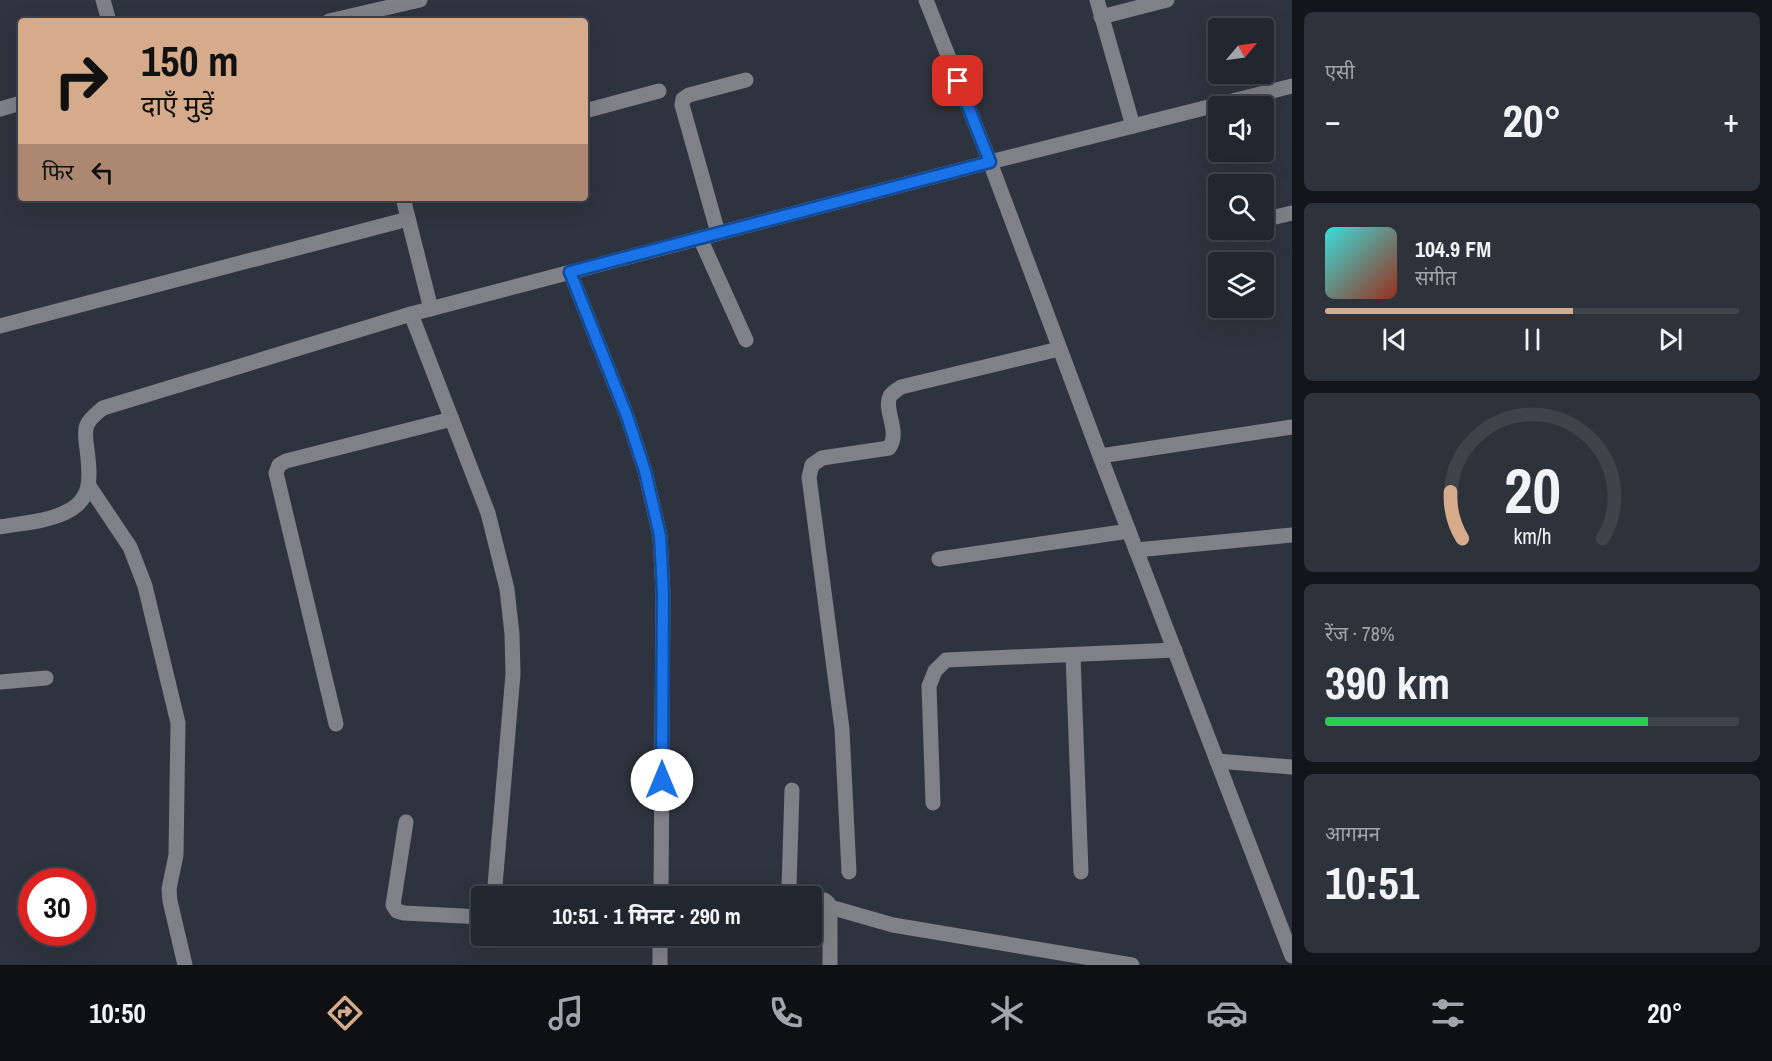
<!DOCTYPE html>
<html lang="hi">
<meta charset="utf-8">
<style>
:root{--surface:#22272f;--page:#2e333b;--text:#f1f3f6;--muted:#a2a5aa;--line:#3f444b;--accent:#d6ab8b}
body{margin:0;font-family:"Archivo Narrow","Noto Sans Devanagari",sans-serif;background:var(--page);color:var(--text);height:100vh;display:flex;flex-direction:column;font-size:22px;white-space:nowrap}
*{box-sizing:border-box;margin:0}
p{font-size:20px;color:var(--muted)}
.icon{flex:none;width:33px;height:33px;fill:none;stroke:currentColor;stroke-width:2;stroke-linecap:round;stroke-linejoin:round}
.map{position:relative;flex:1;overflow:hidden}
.details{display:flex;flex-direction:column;gap:12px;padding:12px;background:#13151a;width:480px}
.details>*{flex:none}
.guide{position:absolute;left:18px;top:18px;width:570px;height:183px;border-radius:6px;box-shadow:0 6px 24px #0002,0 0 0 2px var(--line);background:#d6ab8b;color:#111;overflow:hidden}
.needle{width:39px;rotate:61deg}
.tools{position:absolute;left:1208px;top:18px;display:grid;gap:12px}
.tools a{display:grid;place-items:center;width:66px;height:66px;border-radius:6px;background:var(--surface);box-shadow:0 6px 24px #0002,0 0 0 2px var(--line);font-size:30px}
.speed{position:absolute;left:18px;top:868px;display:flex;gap:12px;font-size:30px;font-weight:700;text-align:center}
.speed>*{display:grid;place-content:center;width:78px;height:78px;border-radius:50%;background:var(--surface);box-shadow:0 6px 24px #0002,0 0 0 2px var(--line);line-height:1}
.speed .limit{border:9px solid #d22;background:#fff;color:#111}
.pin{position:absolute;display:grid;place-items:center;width:51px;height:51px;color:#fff;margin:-26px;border-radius:12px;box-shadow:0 3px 9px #0006}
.me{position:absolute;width:66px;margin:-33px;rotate:0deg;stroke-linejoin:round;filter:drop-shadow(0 0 4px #0008)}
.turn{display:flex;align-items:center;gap:21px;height:126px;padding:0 24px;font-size:27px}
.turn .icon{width:78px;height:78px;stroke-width:2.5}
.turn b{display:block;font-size:42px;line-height:51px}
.then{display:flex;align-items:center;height:57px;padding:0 24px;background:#0003;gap:12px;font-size:22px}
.big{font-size:45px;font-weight:700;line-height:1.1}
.details .tile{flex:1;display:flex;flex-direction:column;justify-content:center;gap:9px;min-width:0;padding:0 21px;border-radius:9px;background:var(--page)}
.details .dial{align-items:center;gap:0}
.dial svg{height:156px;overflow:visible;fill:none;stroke:var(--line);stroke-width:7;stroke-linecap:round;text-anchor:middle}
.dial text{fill:var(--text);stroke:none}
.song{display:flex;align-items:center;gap:18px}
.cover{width:72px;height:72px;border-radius:9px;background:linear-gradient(135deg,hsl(180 70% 55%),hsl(10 70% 35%))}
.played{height:6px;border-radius:3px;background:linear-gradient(90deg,var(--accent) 60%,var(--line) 60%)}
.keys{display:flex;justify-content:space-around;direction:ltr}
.heat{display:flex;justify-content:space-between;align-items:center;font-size:33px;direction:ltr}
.charge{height:9px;border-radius:4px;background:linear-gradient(90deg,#34c759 78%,var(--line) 0)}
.trip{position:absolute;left:471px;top:886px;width:351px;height:60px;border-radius:6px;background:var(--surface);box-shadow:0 6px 24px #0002,0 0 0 2px var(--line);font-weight:700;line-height:60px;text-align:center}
.dock{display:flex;height:96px;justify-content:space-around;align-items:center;background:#0e1013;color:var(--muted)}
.dock .icon{width:42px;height:42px}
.dock .active{color:var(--accent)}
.dock b{font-size:27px;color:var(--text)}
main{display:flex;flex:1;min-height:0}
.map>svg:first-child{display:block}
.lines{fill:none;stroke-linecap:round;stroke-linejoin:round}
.minor{stroke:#808087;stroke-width:15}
.route-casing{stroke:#114b97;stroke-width:15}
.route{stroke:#1a73e8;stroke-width:10}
</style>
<main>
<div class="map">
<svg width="1292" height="965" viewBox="0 0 1292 965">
<rect width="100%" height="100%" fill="#2e343f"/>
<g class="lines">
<g class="minor">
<polyline points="103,0 109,21"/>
<polyline points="926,0 990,162 1100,456 1292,956"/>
<polyline points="1097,0 1133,126"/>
<polyline points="1101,17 1167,0"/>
<polyline points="329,21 420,0"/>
<polyline points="0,109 21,103"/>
<polyline points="585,111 659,91"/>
<polyline points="403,198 431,309"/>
<polyline points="1271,218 1292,213"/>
<polyline points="718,233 682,105 683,99 689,95 746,80"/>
<polyline points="700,238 746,340"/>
<polyline points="570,272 627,416 645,471 660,536 663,592 661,897"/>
<polyline points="411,314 488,513 507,589 512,634 513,674 494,897"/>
<polyline points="0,326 408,219"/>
<polyline points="1100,456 1292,427"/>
<polyline points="89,486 130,547 145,586 178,723 176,855 169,889 170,901 185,965"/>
<path d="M0,527C21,523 45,522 64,513C94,500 90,476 87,449C86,441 84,432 87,425C90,418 97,413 103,408L411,314L990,162L1292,86"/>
<polyline points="1136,550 1292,535"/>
<polyline points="939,559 1129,531"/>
<polyline points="1073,655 1081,872"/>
<polyline points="0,682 46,678"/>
<polyline points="336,724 276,473 279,465 286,461 452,419"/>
<polyline points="1217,761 1292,767"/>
<polyline points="792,790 789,887 791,894 798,897"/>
<polyline points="933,803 929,686 935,671 946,660 1175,650"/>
<polyline points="406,822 393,905 397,911 404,913 482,917"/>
<path d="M849,872L842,729L809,477L812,465L822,458L889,448C901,432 883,410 890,396C893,392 897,390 901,387L1059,349"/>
<path d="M812,898C820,899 827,898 830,907V965"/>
<polyline points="830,907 893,925 1132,965"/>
<polyline points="660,965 660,936"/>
</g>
</g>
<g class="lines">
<g class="route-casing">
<polyline id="route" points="662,780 663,592 660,536 645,471 627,416 570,272 990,162 958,81"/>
</g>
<use href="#route" class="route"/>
</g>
</svg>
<div class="tools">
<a><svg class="needle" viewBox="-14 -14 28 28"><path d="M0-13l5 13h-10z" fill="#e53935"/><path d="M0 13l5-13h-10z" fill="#a2a5aa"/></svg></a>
<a><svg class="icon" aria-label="sound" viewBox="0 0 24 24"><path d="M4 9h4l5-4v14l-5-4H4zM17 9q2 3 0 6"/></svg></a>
<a><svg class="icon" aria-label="search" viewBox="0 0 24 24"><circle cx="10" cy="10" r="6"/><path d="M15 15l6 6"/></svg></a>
<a><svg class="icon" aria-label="layers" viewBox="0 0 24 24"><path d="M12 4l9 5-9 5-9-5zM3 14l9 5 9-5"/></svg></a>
</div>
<div class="speed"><div class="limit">30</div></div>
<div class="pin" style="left:958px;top:81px;background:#d93025"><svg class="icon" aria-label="arrive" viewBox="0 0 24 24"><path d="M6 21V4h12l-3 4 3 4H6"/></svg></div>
<svg class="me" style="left:662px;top:780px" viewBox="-20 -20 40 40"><circle r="19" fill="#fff"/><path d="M0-13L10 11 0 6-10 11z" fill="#1a73e8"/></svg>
<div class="trip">10:51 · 1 मिनट · 290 m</div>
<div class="guide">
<div class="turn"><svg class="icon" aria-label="right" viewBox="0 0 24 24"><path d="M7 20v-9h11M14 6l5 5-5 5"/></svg><div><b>150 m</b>दाएँ मुड़ें</div></div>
<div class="then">फिर<svg class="icon" aria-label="left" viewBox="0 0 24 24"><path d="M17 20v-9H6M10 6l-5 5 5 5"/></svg></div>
</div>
</div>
<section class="details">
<div class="tile"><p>एसी</p>
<div class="heat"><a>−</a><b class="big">20°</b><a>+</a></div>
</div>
<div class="tile">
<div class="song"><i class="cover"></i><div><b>104.9 FM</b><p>संगीत</p></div></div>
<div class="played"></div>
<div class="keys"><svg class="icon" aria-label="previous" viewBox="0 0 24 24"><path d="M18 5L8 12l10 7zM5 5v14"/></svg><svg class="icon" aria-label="pause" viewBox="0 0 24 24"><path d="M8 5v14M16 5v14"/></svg><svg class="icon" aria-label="next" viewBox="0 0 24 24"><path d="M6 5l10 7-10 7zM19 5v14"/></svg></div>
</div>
<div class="tile dial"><svg viewBox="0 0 100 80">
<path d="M14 69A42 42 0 1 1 86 69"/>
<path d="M14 69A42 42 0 0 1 8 45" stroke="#d6ab8b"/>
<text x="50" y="56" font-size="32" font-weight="700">20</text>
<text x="50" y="72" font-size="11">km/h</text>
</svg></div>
<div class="tile"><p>रेंज · 78%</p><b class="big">390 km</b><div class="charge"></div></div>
<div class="tile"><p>आगमन</p><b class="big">10:51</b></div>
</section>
</main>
<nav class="dock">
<b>10:50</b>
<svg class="icon active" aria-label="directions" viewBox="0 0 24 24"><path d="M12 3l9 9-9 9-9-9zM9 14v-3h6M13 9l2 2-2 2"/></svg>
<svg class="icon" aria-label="music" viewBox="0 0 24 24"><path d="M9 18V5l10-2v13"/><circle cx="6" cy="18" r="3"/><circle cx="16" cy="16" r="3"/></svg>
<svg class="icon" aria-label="phone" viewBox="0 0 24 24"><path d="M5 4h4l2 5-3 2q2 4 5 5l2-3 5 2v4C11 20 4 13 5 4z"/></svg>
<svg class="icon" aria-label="climate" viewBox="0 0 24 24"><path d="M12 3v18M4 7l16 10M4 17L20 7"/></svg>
<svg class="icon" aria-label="car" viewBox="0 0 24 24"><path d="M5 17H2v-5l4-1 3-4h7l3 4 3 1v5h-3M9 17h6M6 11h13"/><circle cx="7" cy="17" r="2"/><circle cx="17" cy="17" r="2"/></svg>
<svg class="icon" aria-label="filters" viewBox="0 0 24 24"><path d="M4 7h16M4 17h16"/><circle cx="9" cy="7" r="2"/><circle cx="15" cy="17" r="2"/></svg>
<b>20°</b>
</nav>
